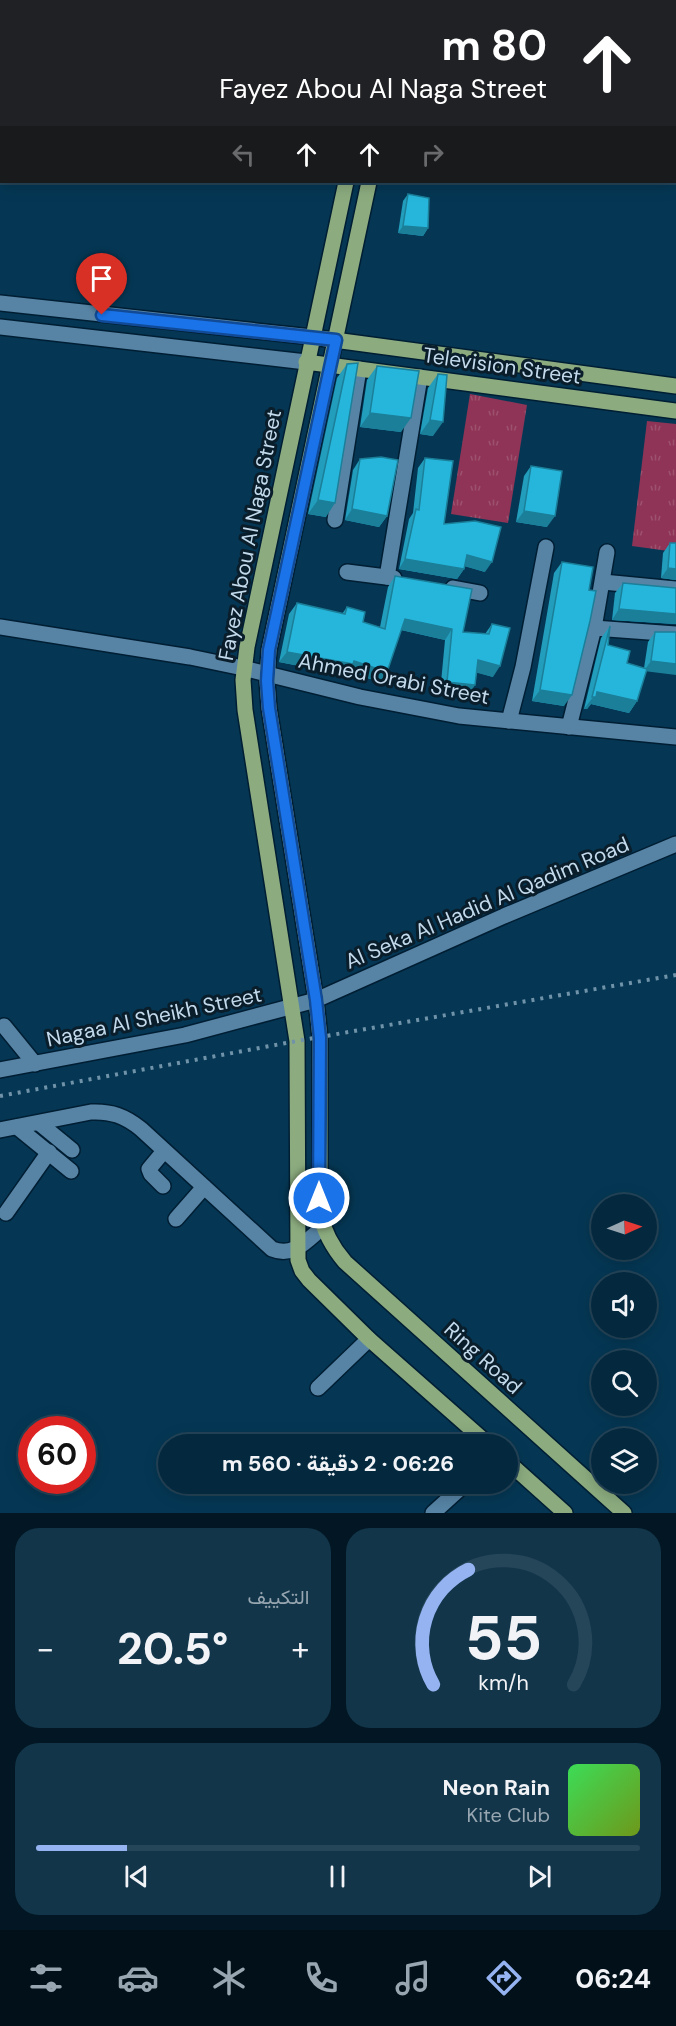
<!DOCTYPE html>
<html lang="ar">
<meta charset="utf-8">
<style>
:root{--surface:#04293f;--page:#12354a;--text:#f1f3f6;--muted:#97a6b0;--line:#254559;--accent:#95b2f1}
body{margin:0;font-family:"DM Sans",Vazirmatn,sans-serif;background:var(--page);color:var(--text);direction:rtl;height:100vh;display:flex;flex-direction:column;font-size:22px;white-space:nowrap}
*{box-sizing:border-box;margin:0}
p{font-size:20px;color:var(--muted)}
.icon{flex:none;width:33px;height:33px;fill:none;stroke:currentColor;stroke-width:2;stroke-linecap:round;stroke-linejoin:round}
.map{position:relative;height:1513px;overflow:hidden;direction:ltr}
.details{display:flex;flex-direction:column;gap:15px;padding:15px;background:#021723;flex:1}
.details>*{flex:none}
.banner{position:absolute;left:0px;top:0px;width:676px;height:183px;box-shadow:0 3px 15px #0003,0 0 0 2px var(--line);direction:rtl;background:#202124;color:#fff;overflow:hidden}
.needle{width:39px;rotate:87deg}
.buttons{position:absolute;left:591px;top:1194px;display:grid;gap:12px}
.buttons a{display:grid;place-items:center;width:66px;height:66px;border-radius:50%;background:var(--surface);box-shadow:0 3px 15px #0003,0 0 0 2px var(--line);font-size:30px}
.speed{position:absolute;left:18px;top:1416px;display:flex;gap:12px;font-size:30px;font-weight:700;text-align:center}
.speed>*{display:grid;place-content:center;width:78px;height:78px;border-radius:50%;background:var(--surface);box-shadow:0 3px 15px #0003,0 0 0 2px var(--line);line-height:1}
.speed .limit{border:9px solid #d22;background:#fff;color:#111}
.pin{position:absolute;display:grid;place-items:center;width:51px;height:51px;color:#fff;margin:-62px -26px;border-radius:50% 50% 50% 0;rotate:-45deg;box-shadow:0 0 6px #0007}
.pin .icon{rotate:45deg}
.me{position:absolute;width:66px;margin:-33px;rotate:0deg;stroke-linejoin:round;filter:drop-shadow(0 0 4px #0008)}
.turn{display:flex;align-items:center;gap:21px;height:126px;padding:0 30px;font-size:27px}
.turn .icon{width:78px;height:78px;stroke-width:2.5}
.turn b{display:block;font-size:42px;line-height:51px}
.lanes{display:flex;align-items:center;height:57px;padding:0 30px;background:#0003;justify-content:center;gap:30px;direction:ltr}
.lanes .off{opacity:.35}
.big{font-size:45px;font-weight:700;line-height:1.1}
.details .widget{flex:1;display:flex;flex-direction:column;justify-content:center;gap:9px;min-width:0;padding:0 21px;border-radius:24px;background:var(--page)}
.details .dial{align-items:center;gap:0}
.dial svg{height:156px;overflow:visible;fill:none;stroke:var(--line);stroke-width:7;stroke-linecap:round;text-anchor:middle}
.dial text{fill:var(--text);stroke:none}
.song{display:flex;align-items:center;gap:18px}
.cover{width:72px;height:72px;border-radius:9px;background:linear-gradient(135deg,hsl(130 70% 55%),hsl(80 70% 35%))}
.played{height:6px;border-radius:3px;background:linear-gradient(90deg,var(--accent) 15%,var(--line) 15%)}
.keys{display:flex;justify-content:space-around;direction:ltr}
.heat{display:flex;justify-content:space-between;align-items:center;font-size:33px;direction:ltr}
.details .tiles{flex:1;display:grid;gap:15px;grid-template-columns:1fr 1fr}
.widget:last-child{grid-column:span 2}
.trip{position:absolute;left:158px;top:1434px;width:360px;height:60px;border-radius:30px;background:var(--surface);box-shadow:0 3px 15px #0003,0 0 0 2px var(--line);font-weight:700;line-height:60px;text-align:center;direction:rtl}
.menu{display:flex;height:96px;justify-content:space-around;align-items:center;background:#021019;color:var(--muted)}
.menu .icon{width:42px;height:42px}
.menu .on{color:var(--accent)}
.menu b{font-size:27px;color:var(--text)}
.map>svg:first-child{display:block}
.grass{fill:url(#grass-tufts)}
.lines{fill:none;stroke-linecap:round;stroke-linejoin:round}
.minor-casing{stroke:#001e33;stroke-width:18}
.major-casing{stroke:#001e33;stroke-width:18}
.minor{stroke:#5784a5;stroke-width:15}
.major{stroke:#8cac7f;stroke-width:15}
.rail{stroke:#7093aa;stroke-width:4;stroke-dasharray:3 6;stroke-linecap:butt}
.wall{fill:#229dbc}
.shaded-wall{fill:#1b7f99}
.building{fill:#27b6db;stroke:#1b7f99;stroke-width:1.5}
.route-casing{stroke:#114b97;stroke-width:15}
.route{stroke:#1a73e8;stroke-width:10}
.labels{text-anchor:middle;stroke-width:6;stroke-linejoin:round;paint-order:stroke}
.street-label{font-size:21px;fill:#c2daec;stroke:#0a1d2a}
</style>
<div class="map">
<svg width="676" height="1513" viewBox="0 0 676 1513">
<defs>
<pattern id="grass-tufts" width="24" height="20" patternUnits="userSpaceOnUse" patternTransform="scale(1.5)"><rect width="24" height="20" fill="#8f3456"/><path d="M3 7l-1-3M5 7V3M7 7l1-3M15 17l-1-3M17 17v-4M19 17l1-3" fill="none" stroke="#9d516e"/></pattern>
</defs>
<rect width="100%" height="100%" fill="#053754"/>
<g class="grass">
<polygon points="470,394 527,405 508,523 451,514"/>
<polygon points="647,421 676,424 676,552 632,546"/>
</g>
<g class="lines">
<g class="minor-casing">
<g id="minor">
<polyline points="0,303 312,337"/>
<polyline points="0,327 306,362"/>
<polyline points="335,520 359,369"/>
<polyline points="347,572 394,578"/>
<polyline points="387,577 420,377"/>
<polyline points="603,582 676,589"/>
<polyline points="453,588 480,593"/>
<polyline points="0,627 190,657 243,668 360,697 459,716 676,737"/>
<polyline points="594,628 676,634"/>
<polyline points="509,721 523,667 546,547"/>
<polyline points="569,727 594,628 607,552"/>
<polyline points="4,1026 35,1064"/>
<polyline points="0,1070 185,1035 316,1000 504,916 676,844"/>
<polyline points="39,1123 72,1150"/>
<polyline points="17,1127 71,1171"/>
<path d="M0,1130L91,1112C111,1111 125,1116 141,1129L272,1249C294,1258 307,1240 323,1227"/>
<polyline points="163,1186 151,1174 149,1169 164,1151"/>
<polyline points="6,1213 49,1152"/>
<polyline points="176,1219 204,1187"/>
<polyline points="318,1388 369,1339"/>
<polyline points="433,1513 465,1484"/>
</g>
</g>
<g class="major-casing">
<g id="major">
<polyline points="385,2 385,0"/>
<polyline points="406,2 406,0"/>
<polyline points="346,182 247,647 243,680 245,710 297,1041 298,1260 302,1271 309,1280 369,1339 488,1444"/>
<path d="M369,182L269,650L267,681L269,708L316,1000L320,1038V1213C324,1232 332,1247 345,1262L624,1513"/>
<polyline points="312,337 676,386"/>
<polyline points="306,362 676,411"/>
<polyline points="507,1461 565,1513"/>
</g>
</g>
<use href="#minor" class="minor"/>
<use href="#major" class="major"/>
<polyline class="rail" points="0,1096 297,1041 676,975"/>
</g>
<g class="wall">
<polygon points="408,194 428,228 423,236 398,233 403,201"/>
<polygon points="347,364 326,517 308,514 337,378"/>
<polygon points="377,366 401,432 360,427 367,380"/>
<polygon points="438,374 433,436 420,434 428,388"/>
<polygon points="425,458 444,524 485,572 465,566 464,569 457,579 399,569 409,519 413,513 418,468"/>
<polygon points="360,459 387,516 379,527 345,520 353,470"/>
<polygon points="531,466 547,527 516,522 524,476"/>
<polygon points="670,543 676,580 661,578 663,553"/>
<polygon points="562,562 564,706 532,701 554,573"/>
<polygon points="395,576 463,632 485,634 492,624 493,677 476,672 468,696 440,693 445,640 401,630 387,672 380,682 348,672 346,675 279,662 289,614 297,603 342,614 347,607 363,622 380,627 388,587"/>
<polygon points="623,583 676,588 676,624 612,620 615,593"/>
<polygon points="610,626 608,645 627,663 644,668 648,642 655,632 676,632 646,671 637,701 629,713 591,704 587,709 584,709 601,638"/>
</g>
<g class="shaded-wall">
<polygon points="334,0 352,0 351,2 332,2"/>
<polygon points="516,0 559,0 558,2 521,2"/>
<polygon points="403,226 428,228 423,236 398,233"/>
<polygon points="370,413 411,418 401,432 360,427"/>
<polygon points="430,420 443,422 433,436 420,434"/>
<polygon points="318,500 335,503 326,517 308,514"/>
<polygon points="352,509 387,516 379,527 345,520"/>
<polygon points="524,511 555,516 547,527 516,522"/>
<polygon points="467,555 492,562 485,572 460,565"/>
<polygon points="405,559 464,569 457,579 399,569"/>
<polygon points="668,568 676,569 676,580 661,578"/>
<polygon points="619,609 676,614 676,624 612,620"/>
<polygon points="405,619 452,629 445,640 397,629"/>
<polygon points="287,652 354,661 387,672 380,682 348,672 346,675 279,662"/>
<polygon points="478,660 500,666 493,677 470,671"/>
<polygon points="651,661 676,664 676,675 644,671"/>
<polygon points="447,682 475,685 468,696 440,693"/>
<polygon points="540,690 572,695 564,706 532,701"/>
<polygon points="597,692 637,701 629,713 591,704 587,709 584,709"/>
</g>
<g class="building">
<polygon points="408,194 429,198 428,228 403,226"/>
<polygon points="358,363 335,503 318,500 347,364"/>
<polygon points="377,366 419,371 411,418 370,413"/>
<polygon points="438,374 447,375 443,422 430,420"/>
<polygon points="381,457 398,460 387,516 352,509 360,459"/>
<polygon points="425,458 453,461 444,524 475,521 501,527 492,562 467,555 464,569 405,559 416,509 419,510"/>
<polygon points="531,466 562,471 555,516 524,511"/>
<polygon points="670,543 676,543 676,569 668,568"/>
<polygon points="562,562 593,567 589,590 596,591 590,621 572,695 540,690"/>
<polygon points="395,576 472,589 463,632 489,634 492,624 510,628 500,666 478,660 475,685 447,682 452,629 405,619 387,672 354,661 353,664 287,652 297,603 345,614 347,607 365,612 363,622 385,629"/>
<polygon points="623,583 676,588 676,614 619,609"/>
<polygon points="610,626 608,645 630,651 627,663 647,669 637,701 597,692 596,697 592,697"/>
<polygon points="655,632 676,632 676,664 651,661"/>
</g>
<g class="lines">
<g class="route-casing">
<polyline id="route" points="102,315 336,340 269,650 267,681 269,708 316,1000 320,1038 319,1198"/>
</g>
<use href="#route" class="route"/>
</g>
<g class="labels">
<g class="street-label">
<text transform="translate(502 366) rotate(8)" y="7">Television Street</text>
<text transform="translate(250 535) rotate(-79)" y="7">Fayez Abou Al Naga Street</text>
<text transform="translate(394 679) rotate(11)" y="7">Ahmed Orabi Street</text>
<text transform="translate(487 903) rotate(-23)" y="7">Al Seka Al Hadid Al Qadim Road</text>
<text transform="translate(154 1017) rotate(-12)" y="7">Nagaa Al Sheikh Street</text>
<text transform="translate(483 1358) rotate(42)" y="7">Ring Road</text>
</g>
</g>
</svg>
<div class="buttons">
<a><svg class="needle" viewBox="-14 -14 28 28"><path d="M0-13l5 13h-10z" fill="#e53935"/><path d="M0 13l5-13h-10z" fill="#97a6b0"/></svg></a>
<a><svg class="icon" aria-label="sound" viewBox="0 0 24 24"><path d="M4 9h4l5-4v14l-5-4H4zM17 9q2 3 0 6"/></svg></a>
<a><svg class="icon" aria-label="search" viewBox="0 0 24 24"><circle cx="10" cy="10" r="6"/><path d="M15 15l6 6"/></svg></a>
<a><svg class="icon" aria-label="layers" viewBox="0 0 24 24"><path d="M12 4l9 5-9 5-9-5zM3 14l9 5 9-5"/></svg></a>
</div>
<div class="speed"><div class="limit">60</div></div>
<div class="pin" style="left:102px;top:315px;background:#d93025"><svg class="icon" aria-label="arrive" viewBox="0 0 24 24"><path d="M6 21V4h12l-3 4 3 4H6"/></svg></div>
<svg class="me" style="left:319px;top:1198px" viewBox="-20 -20 40 40"><circle r="17" fill="#1a73e8" stroke="#fff" stroke-width="3"/><path d="M0-11L8 9 0 5-8 9z" fill="#fff"/></svg>
<div class="trip">06:26 · 2 دقيقة · 560 m</div>
<div class="banner">
<div class="turn"><svg class="icon" aria-label="ahead" viewBox="0 0 24 24"><path d="M12 20V5M6 11l6-6 6 6"/></svg><div><b>80 m</b>Fayez Abou Al Naga Street</div></div>
<div class="lanes"><svg class="icon off" aria-label="left" viewBox="0 0 24 24"><path d="M17 20v-9H6M10 6l-5 5 5 5"/></svg><svg class="icon" aria-label="ahead" viewBox="0 0 24 24"><path d="M12 20V5M6 11l6-6 6 6"/></svg><svg class="icon" aria-label="ahead" viewBox="0 0 24 24"><path d="M12 20V5M6 11l6-6 6 6"/></svg><svg class="icon off" aria-label="right" viewBox="0 0 24 24"><path d="M7 20v-9h11M14 6l5 5-5 5"/></svg></div>
</div>
</div>
<section class="details">
<div class="tiles">
<div class="widget dial"><svg viewBox="0 0 100 80">
<path d="M14 69A42 42 0 1 1 86 69"/>
<path d="M14 69A42 42 0 0 1 32 10" stroke="#95b2f1"/>
<text x="50" y="56" font-size="32" font-weight="700">55</text>
<text x="50" y="72" font-size="11">km/h</text>
</svg></div>
<div class="widget"><p>التكييف</p>
<div class="heat"><a>−</a><b class="big">20.5°</b><a>+</a></div>
</div>
<div class="widget">
<div class="song"><i class="cover"></i><div><b>Neon Rain</b><p>Kite Club</p></div></div>
<div class="played"></div>
<div class="keys"><svg class="icon" aria-label="previous" viewBox="0 0 24 24"><path d="M18 5L8 12l10 7zM5 5v14"/></svg><svg class="icon" aria-label="pause" viewBox="0 0 24 24"><path d="M8 5v14M16 5v14"/></svg><svg class="icon" aria-label="next" viewBox="0 0 24 24"><path d="M6 5l10 7-10 7zM19 5v14"/></svg></div>
</div>
</div>
</section>
<nav class="menu">
<b>06:24</b>
<svg class="icon on" aria-label="directions" viewBox="0 0 24 24"><path d="M12 3l9 9-9 9-9-9zM9 14v-3h6M13 9l2 2-2 2"/></svg>
<svg class="icon" aria-label="music" viewBox="0 0 24 24"><path d="M9 18V5l10-2v13"/><circle cx="6" cy="18" r="3"/><circle cx="16" cy="16" r="3"/></svg>
<svg class="icon" aria-label="phone" viewBox="0 0 24 24"><path d="M5 4h4l2 5-3 2q2 4 5 5l2-3 5 2v4C11 20 4 13 5 4z"/></svg>
<svg class="icon" aria-label="climate" viewBox="0 0 24 24"><path d="M12 3v18M4 7l16 10M4 17L20 7"/></svg>
<svg class="icon" aria-label="car" viewBox="0 0 24 24"><path d="M5 17H2v-5l4-1 3-4h7l3 4 3 1v5h-3M9 17h6M6 11h13"/><circle cx="7" cy="17" r="2"/><circle cx="17" cy="17" r="2"/></svg>
<svg class="icon" aria-label="filters" viewBox="0 0 24 24"><path d="M4 7h16M4 17h16"/><circle cx="9" cy="7" r="2"/><circle cx="15" cy="17" r="2"/></svg>
</nav>
